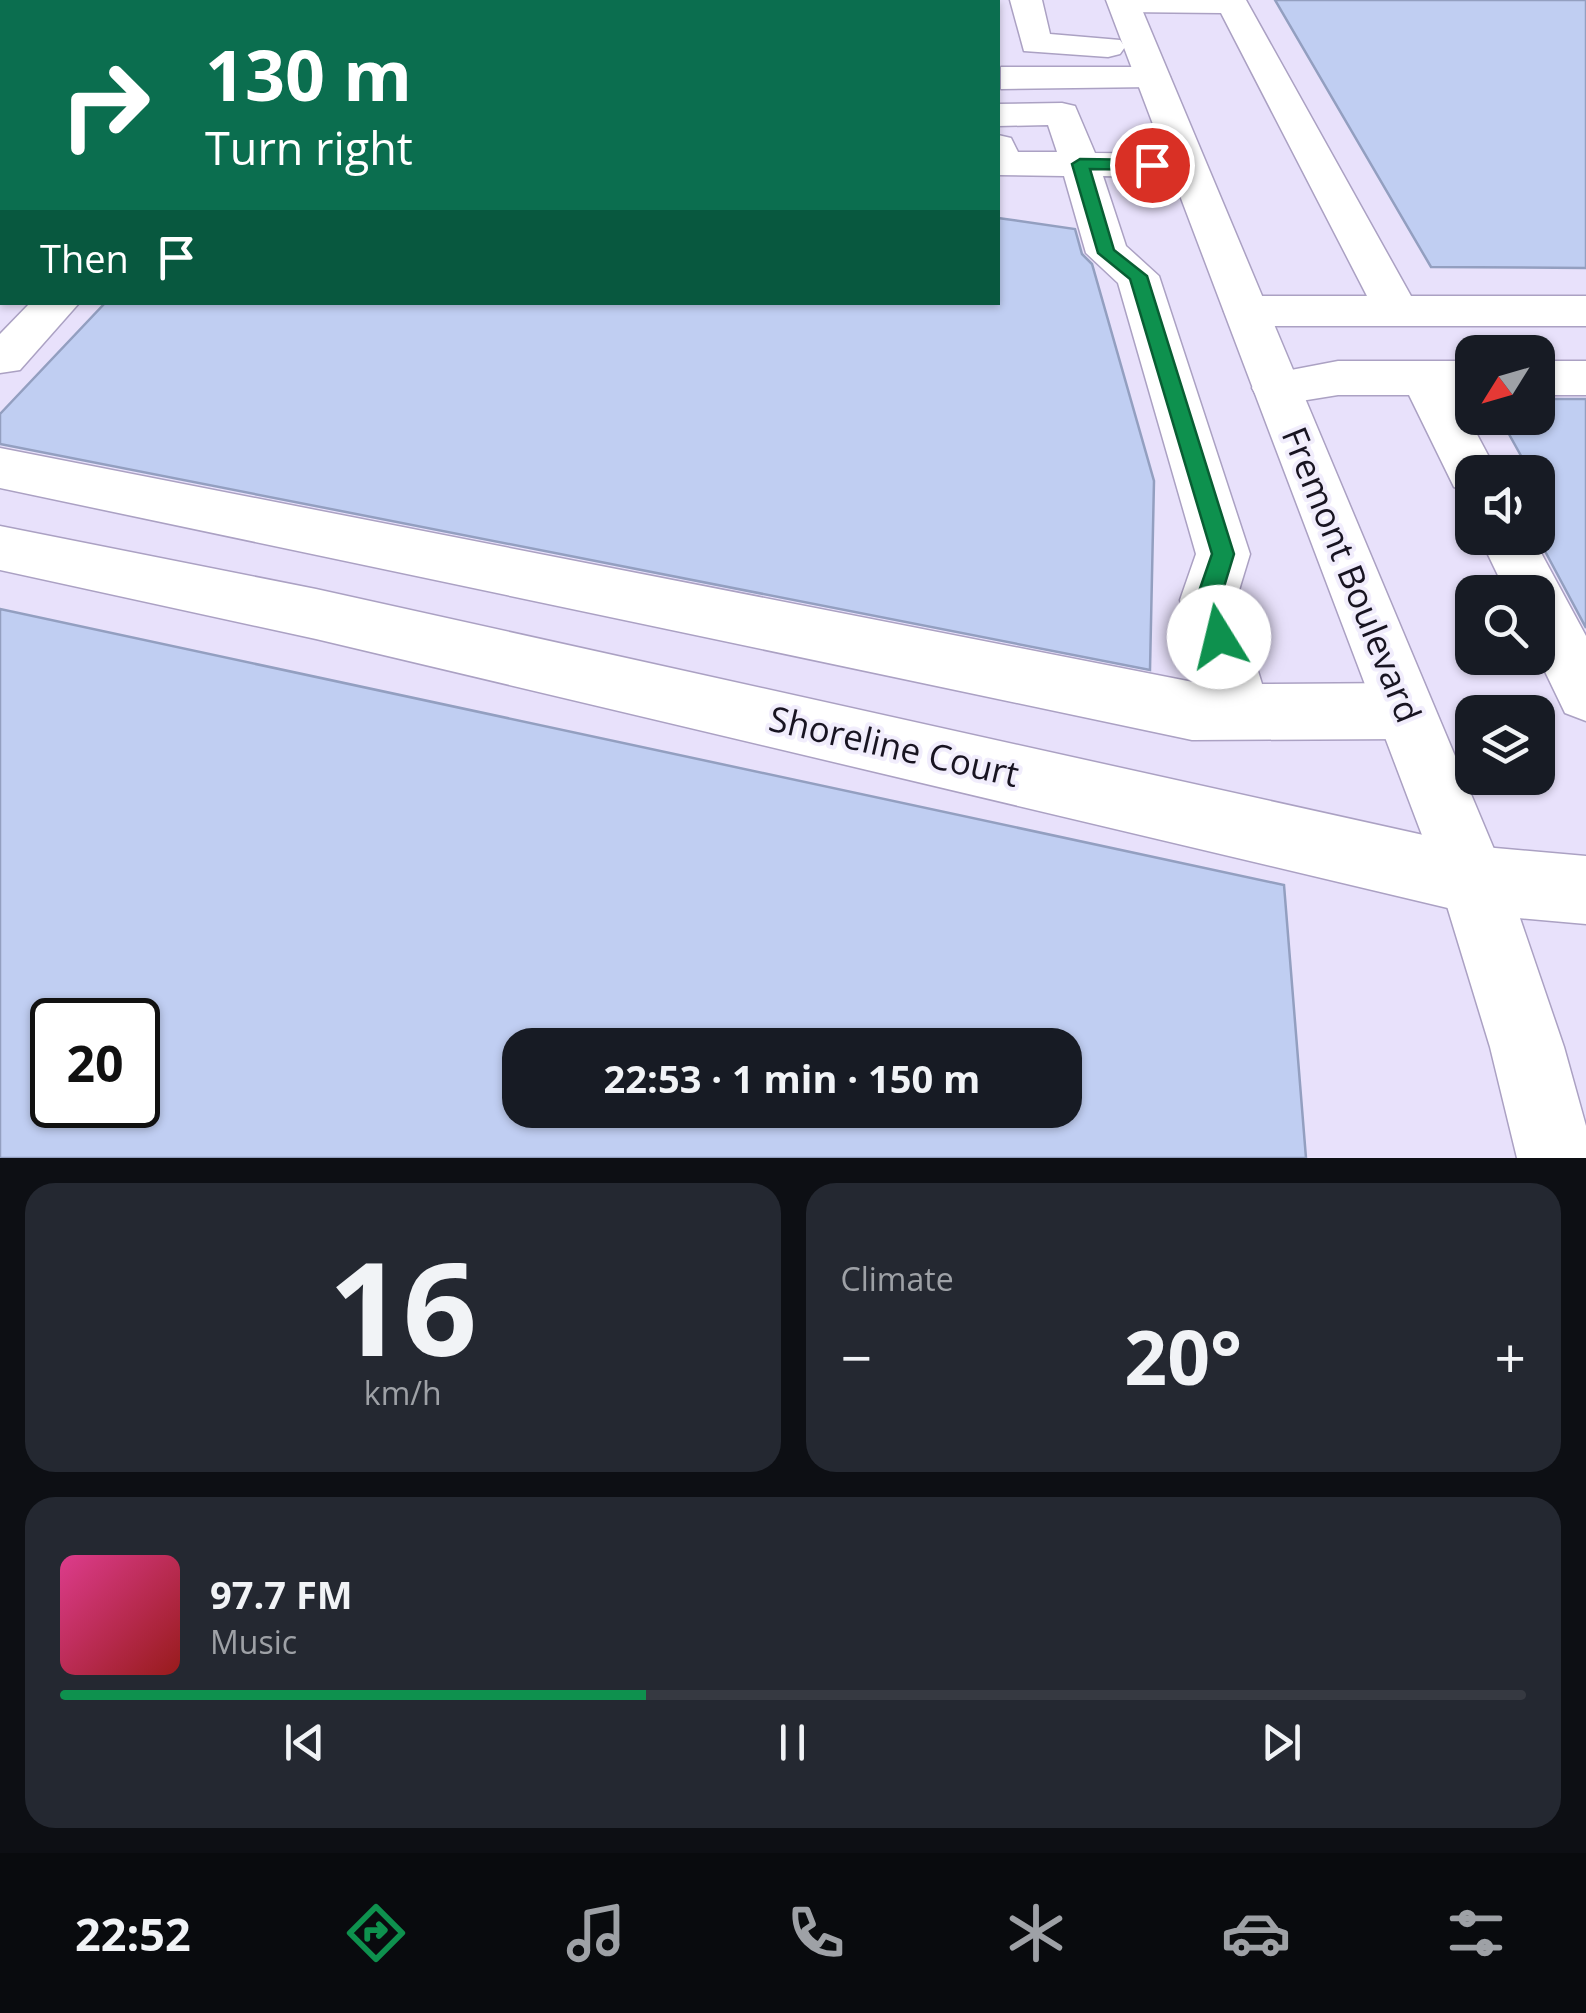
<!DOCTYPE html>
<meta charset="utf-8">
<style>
:root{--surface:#171b24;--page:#242831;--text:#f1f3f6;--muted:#9ea1a6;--line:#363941;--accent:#0e914e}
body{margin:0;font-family:"Open Sans",sans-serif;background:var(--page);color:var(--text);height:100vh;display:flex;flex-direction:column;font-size:38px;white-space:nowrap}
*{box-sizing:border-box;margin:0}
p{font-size:32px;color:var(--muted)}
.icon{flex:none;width:55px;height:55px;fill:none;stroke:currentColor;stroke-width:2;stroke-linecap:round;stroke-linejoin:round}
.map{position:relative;height:1158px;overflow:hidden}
.sheet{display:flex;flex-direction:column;gap:25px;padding:25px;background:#0d0f14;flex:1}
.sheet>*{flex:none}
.banner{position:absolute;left:0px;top:0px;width:1000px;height:305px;box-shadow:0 2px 8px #0004;background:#0b6e4f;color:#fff;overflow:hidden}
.needle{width:65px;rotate:233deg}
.fabs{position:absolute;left:1455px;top:335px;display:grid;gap:20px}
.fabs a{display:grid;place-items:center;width:100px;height:100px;border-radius:20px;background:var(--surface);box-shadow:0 2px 8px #0004;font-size:50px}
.speed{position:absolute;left:30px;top:998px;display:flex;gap:20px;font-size:50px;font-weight:700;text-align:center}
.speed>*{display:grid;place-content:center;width:130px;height:130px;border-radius:50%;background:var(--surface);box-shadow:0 2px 8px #0004;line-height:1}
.speed .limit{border:5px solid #111;border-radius:15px;background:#fff;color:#111}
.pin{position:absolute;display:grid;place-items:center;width:85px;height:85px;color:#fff;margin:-42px;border:5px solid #fff;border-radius:50%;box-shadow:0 2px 10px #0007}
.me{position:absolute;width:110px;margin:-55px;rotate:351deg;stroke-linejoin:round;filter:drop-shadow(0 0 8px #0008)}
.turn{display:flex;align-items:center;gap:35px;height:210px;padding:0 40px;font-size:45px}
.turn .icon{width:130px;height:130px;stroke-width:2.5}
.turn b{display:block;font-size:70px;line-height:85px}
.then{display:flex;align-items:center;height:95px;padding:0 40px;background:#0003;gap:20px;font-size:38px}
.big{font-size:75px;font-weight:700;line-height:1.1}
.sheet .tile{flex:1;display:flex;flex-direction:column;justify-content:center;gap:15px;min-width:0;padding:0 35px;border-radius:30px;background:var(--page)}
.sheet .dial{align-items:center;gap:0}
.dial b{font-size:130px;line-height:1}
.song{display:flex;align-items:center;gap:30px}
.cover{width:120px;height:120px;border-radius:15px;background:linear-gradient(135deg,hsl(330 70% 55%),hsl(0 70% 35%))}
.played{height:10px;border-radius:5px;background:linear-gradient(90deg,var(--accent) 40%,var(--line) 40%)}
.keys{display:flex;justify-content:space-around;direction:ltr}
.heat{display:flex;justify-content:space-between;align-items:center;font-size:55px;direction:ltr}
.sheet .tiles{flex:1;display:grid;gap:25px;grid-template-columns:1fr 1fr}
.tile:last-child{grid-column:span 2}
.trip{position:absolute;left:502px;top:1028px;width:580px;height:100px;border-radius:30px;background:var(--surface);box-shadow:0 2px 8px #0004;font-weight:700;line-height:100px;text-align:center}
.menu{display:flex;height:160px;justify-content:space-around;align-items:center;background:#090b0e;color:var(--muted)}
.menu .icon{width:70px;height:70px}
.menu .on{color:var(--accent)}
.menu b{font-size:45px;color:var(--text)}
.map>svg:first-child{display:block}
.built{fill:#e8e1fb;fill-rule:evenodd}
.building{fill:#c0cef2;stroke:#939fc0;stroke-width:2.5;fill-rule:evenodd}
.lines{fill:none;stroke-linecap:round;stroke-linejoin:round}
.minor-casing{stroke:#aba1c3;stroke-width:3}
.major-casing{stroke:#aba1c3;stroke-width:3}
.minor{fill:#fff;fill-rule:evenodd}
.major{fill:#fff;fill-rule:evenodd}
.route{fill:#0e914e;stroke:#095e33;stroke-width:2.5}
.labels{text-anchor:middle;stroke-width:8;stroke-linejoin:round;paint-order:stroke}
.street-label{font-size:35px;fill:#181421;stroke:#f1edfc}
</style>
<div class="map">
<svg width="1586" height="1158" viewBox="0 0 1586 1158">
<rect width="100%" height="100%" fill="#f1edfc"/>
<path class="built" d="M0,0H1586V1158H0ZM2,2H998V302H2ZM1472,352H1538V418H1472ZM1472,472H1538V538H1472ZM1472,592H1538V658H1472ZM1472,712H1538V778H1472ZM52,1020H138V1105H52ZM520,1045H1065V1110H520Z"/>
<g class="building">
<polygon points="1275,0 1586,0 1586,268 1431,267"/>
<polygon points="998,218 1075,229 1082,254 1092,264 1154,481 1150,670 0,444 0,414 106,302 998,302"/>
<polygon points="1538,399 1586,399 1586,628 1538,538 1538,472 1530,472 1500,418 1538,418"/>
<path d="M0,609L1284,885L1306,1158H0ZM52,1020H138V1105H52ZM520,1045H1065V1110H520Z"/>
</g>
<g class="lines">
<g class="minor-casing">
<g id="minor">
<rect x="656" y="0" width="32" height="2"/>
<polygon points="1010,0 1042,0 1050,34 1120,40 1125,47 1120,54 1108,57 1024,51"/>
<polygon points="1108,0 1246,0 1411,296 1586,296 1586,326 1246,326 1230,322 1224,311 1230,300 1246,296 1367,296 1221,13 1123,12 1112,9"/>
<polygon points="1001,67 1153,67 1165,70 1170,77 1165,84 1153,87 1001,89"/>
<polygon points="0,99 2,100 2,122 0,121"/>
<polygon points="1062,103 1075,106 1095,153 1188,154 1202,158 1207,166 1202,174 1188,178 1103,176 1126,246 1159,276 1250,554 1236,600 1262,684 1405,683 1426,691 1435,711 1426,731 1405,739 1192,740 0,488 0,448 1203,684 1180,600 1196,554 1118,283 1086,253 1064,176 998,175 998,135 1011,138 1018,152 1057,152 1048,125 998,126 998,104"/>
<polygon points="31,302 80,302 20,370 0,373 0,334"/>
<polygon points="1338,361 1472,361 1472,395 1456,395 1497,472 1472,472 1472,493 1454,487 1409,395 1338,395 1276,405 1259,400 1252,388 1259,376"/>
<rect x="1538" y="361" width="48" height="34"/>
<polygon points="0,526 316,589 1473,846 1586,856 1586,924 1473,914 316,639 0,570"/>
<polygon points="1480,538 1533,538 1586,636 1586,721 1565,713 1538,657 1538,592 1506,592"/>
</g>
</g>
<g class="major-casing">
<polygon id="major" points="1106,0 1138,0 1507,880 1564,1047 1586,1126 1586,1158 1517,1158 1490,1047 1439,880"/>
</g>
<use href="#minor" class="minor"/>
<use href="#major" class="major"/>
</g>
<polygon class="route" points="1080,159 1152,160 1160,165 1152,170 1090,169 1114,250 1147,276 1234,554 1220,600 1231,637 1219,648 1211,645 1196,600 1212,554 1130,279 1098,253 1072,164"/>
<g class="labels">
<g class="street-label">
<text transform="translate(1351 575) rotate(68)" y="12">Fremont Boulevard</text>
<text transform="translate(894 747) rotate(13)" y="12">Shoreline Court</text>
</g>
</g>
</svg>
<div class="fabs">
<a><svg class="needle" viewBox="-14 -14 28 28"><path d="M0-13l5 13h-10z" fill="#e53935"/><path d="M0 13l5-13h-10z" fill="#9ea1a6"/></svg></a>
<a><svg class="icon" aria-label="sound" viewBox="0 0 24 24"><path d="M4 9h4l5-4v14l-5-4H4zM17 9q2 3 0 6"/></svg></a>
<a><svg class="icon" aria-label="search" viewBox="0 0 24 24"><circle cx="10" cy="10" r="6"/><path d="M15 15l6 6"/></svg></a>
<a><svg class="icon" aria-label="layers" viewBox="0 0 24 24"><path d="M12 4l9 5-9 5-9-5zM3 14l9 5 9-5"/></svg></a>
</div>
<div class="speed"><div class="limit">20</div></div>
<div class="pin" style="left:1152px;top:165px;background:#d93025"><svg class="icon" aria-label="arrive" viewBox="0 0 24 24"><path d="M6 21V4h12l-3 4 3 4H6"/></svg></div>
<svg class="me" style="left:1219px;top:637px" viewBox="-20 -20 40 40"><circle r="19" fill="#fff"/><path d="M0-13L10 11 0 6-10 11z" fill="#0e914e"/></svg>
<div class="trip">22:53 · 1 min · 150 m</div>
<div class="banner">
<div class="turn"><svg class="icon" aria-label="right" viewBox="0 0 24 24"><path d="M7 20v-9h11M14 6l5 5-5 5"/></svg><div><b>130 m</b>Turn right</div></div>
<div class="then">Then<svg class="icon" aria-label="arrive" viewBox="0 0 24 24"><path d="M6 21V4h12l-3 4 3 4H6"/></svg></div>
</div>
</div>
<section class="sheet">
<div class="tiles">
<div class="tile dial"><b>16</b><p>km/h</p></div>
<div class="tile"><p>Climate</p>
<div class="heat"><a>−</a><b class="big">20°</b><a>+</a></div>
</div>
<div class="tile">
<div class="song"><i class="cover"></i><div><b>97.7 FM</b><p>Music</p></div></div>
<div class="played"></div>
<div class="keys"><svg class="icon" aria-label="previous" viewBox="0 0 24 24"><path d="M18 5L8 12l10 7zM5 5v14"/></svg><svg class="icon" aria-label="pause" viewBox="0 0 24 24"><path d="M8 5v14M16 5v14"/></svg><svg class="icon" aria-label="next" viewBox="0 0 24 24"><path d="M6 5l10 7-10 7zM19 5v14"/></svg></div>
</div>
</div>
</section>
<nav class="menu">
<b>22:52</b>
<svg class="icon on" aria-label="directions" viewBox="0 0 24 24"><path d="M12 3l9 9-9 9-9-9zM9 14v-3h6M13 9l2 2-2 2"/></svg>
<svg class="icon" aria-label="music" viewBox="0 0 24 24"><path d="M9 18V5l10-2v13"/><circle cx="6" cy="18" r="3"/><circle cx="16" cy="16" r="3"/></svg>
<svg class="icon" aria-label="phone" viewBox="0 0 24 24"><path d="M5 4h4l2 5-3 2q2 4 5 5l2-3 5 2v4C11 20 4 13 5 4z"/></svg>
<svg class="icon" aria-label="climate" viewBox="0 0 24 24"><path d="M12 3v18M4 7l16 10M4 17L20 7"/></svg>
<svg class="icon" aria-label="car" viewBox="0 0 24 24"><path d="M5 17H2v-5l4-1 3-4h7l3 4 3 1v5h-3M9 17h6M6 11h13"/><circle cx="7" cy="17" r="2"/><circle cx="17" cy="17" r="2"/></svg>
<svg class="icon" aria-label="filters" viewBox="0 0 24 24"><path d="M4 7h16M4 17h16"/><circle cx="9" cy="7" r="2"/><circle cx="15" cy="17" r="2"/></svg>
</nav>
